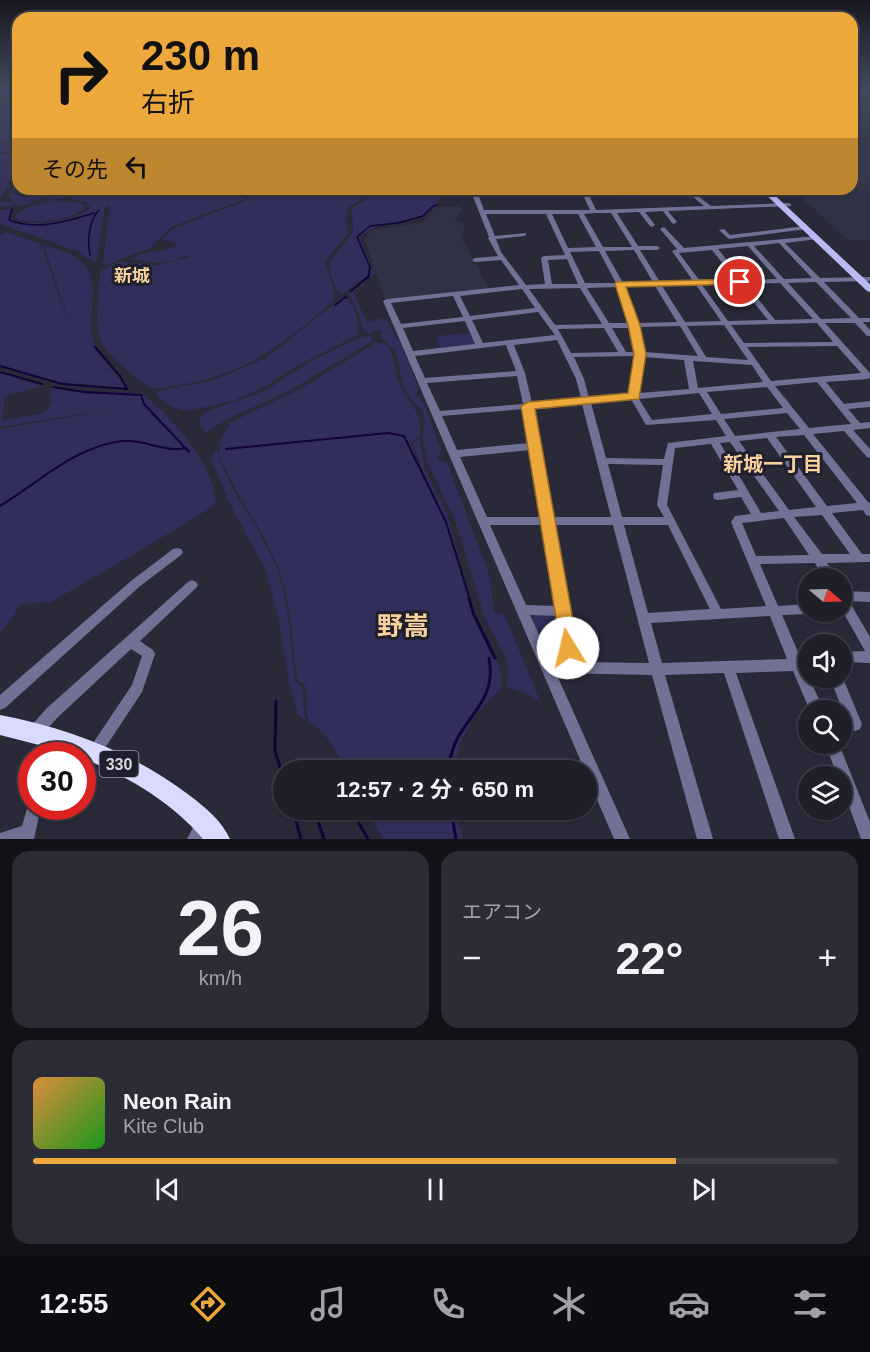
<!DOCTYPE html>
<html lang="ja">
<meta charset="utf-8">
<style>
:root{--surface:#1f1f2a;--page:#2c2c36;--text:#f1f3f6;--muted:#a1a2a8;--line:#3c3d47;--accent:#eda83b}
body{margin:0;font-family:Helvetica,"Noto Sans JP",sans-serif;background:var(--page);color:var(--text);height:100vh;display:flex;flex-direction:column;font-size:22px;white-space:nowrap}
*{box-sizing:border-box;margin:0}
p{font-size:20px;color:var(--muted)}
.icon{flex:none;width:33px;height:33px;fill:none;stroke:currentColor;stroke-width:2;stroke-linecap:round;stroke-linejoin:round}
.map{position:relative;height:839px;overflow:hidden}
.drawer{display:flex;flex-direction:column;gap:12px;padding:12px;background:#111117;flex:1}
.drawer>*{flex:none}
.hud{position:absolute;left:12px;top:12px;width:846px;height:183px;border-radius:18px;box-shadow:0 2px 4px #0004,0 0 0 2px var(--line);background:#eda83b;color:#111;overflow:hidden}
.needle{width:39px;rotate:109deg}
.controls{position:absolute;left:798px;top:568px;display:grid;gap:12px}
.controls a{display:grid;place-items:center;width:54px;height:54px;border-radius:50%;background:var(--surface);box-shadow:0 2px 4px #0004,0 0 0 2px var(--line);font-size:30px}
.speed{position:absolute;left:18px;top:742px;display:flex;gap:12px;font-size:30px;font-weight:700;text-align:center}
.speed>*{display:grid;place-content:center;width:78px;height:78px;border-radius:50%;background:var(--surface);box-shadow:0 2px 4px #0004,0 0 0 2px var(--line);line-height:1}
.speed .limit{border:9px solid #d22;background:#fff;color:#111}
.pin{position:absolute;display:grid;place-items:center;width:51px;height:51px;color:#fff;margin:-26px;border:3px solid #fff;border-radius:50%;box-shadow:0 2px 6px #0007}
.me{position:absolute;width:66px;margin:-33px;rotate:351deg;stroke-linejoin:round;filter:drop-shadow(0 0 4px #0008)}
.turn{display:flex;align-items:center;gap:21px;height:126px;padding:0 30px;font-size:27px}
.turn .icon{width:78px;height:78px;stroke-width:2.5}
.turn b{display:block;font-size:42px;line-height:51px}
.then{display:flex;align-items:center;height:57px;padding:0 30px;background:#0003;gap:12px;font-size:22px}
.big{font-size:45px;font-weight:700;line-height:1.1}
.drawer .widget{flex:1;display:flex;flex-direction:column;justify-content:center;gap:9px;min-width:0;padding:0 21px;border-radius:18px;background:var(--page)}
.drawer .dial{align-items:center;gap:0}
.dial b{font-size:78px;line-height:1}
.song{display:flex;align-items:center;gap:18px}
.cover{width:72px;height:72px;border-radius:9px;background:linear-gradient(135deg,hsl(30 70% 55%),hsl(120 70% 35%))}
.played{height:6px;border-radius:3px;background:linear-gradient(90deg,var(--accent) 80%,var(--line) 80%)}
.keys{display:flex;justify-content:space-around;direction:ltr}
.heat{display:flex;justify-content:space-between;align-items:center;font-size:33px;direction:ltr}
.drawer .tiles{flex:1;display:grid;gap:12px;grid-template-columns:1fr 1fr}
.widget:last-child{grid-column:span 2}
.trip{position:absolute;left:273px;top:760px;width:324px;height:60px;border-radius:30px;background:var(--surface);box-shadow:0 2px 4px #0004,0 0 0 2px var(--line);font-weight:700;line-height:60px;text-align:center}
.tabs{display:flex;height:96px;justify-content:space-around;align-items:center;background:#0c0c11;color:var(--muted)}
.tabs .icon{width:42px;height:42px}
.tabs .active{color:var(--accent)}
.tabs b{font-size:27px;color:var(--text)}
.map>svg:first-child{display:block}
.built{fill:#313146}
.green{fill:#322e5b}
.lines{fill:none;stroke-linecap:round;stroke-linejoin:round}
.stream-far2{stroke:#12033a;stroke-width:1.5}
.stream-far1{stroke:#12033a;stroke-width:2}
.stream{stroke:#12033a;stroke-width:3}
.taxiway{fill:#525260;fill-rule:evenodd}
.minor{fill:#717195;fill-rule:evenodd}
.major{fill:#b9b9f4;fill-rule:evenodd}
.highway{fill:#d9dafd;fill-rule:evenodd}
.route{fill:#eda83b;stroke:#9a6d26;stroke-width:1.5}
.labels{text-anchor:middle;stroke-width:6;stroke-linejoin:round;paint-order:stroke}
.shield{fill:#1f1f2e;stroke:#a0a0ac;stroke-width:1.5}
.shield-label{font-size:16px;font-weight:bold;fill:#d8d8e2}
.far-quarter-label{font-size:18px;font-weight:bold;fill:#f8d19d;stroke:#1f1f2e}
.neighbourhood-label{font-size:20px;font-weight:bold;fill:#f8d19d;stroke:#1f1f2e}
.near-quarter-label{font-size:26px;font-weight:bold;fill:#f8d19d;stroke:#1f1f2e}
</style>
<div class="map">
<svg width="870" height="839" viewBox="0 0 870 839">
<rect width="100%" height="100%" fill="#292938"/>
<g class="built">
<polygon points="870,153 870,240 848,240 792,189 852,189 852,156"/>
<polygon points="461,206 462,210 455,221 466,223 461,236 489,289 385,299 364,238 374,229 424,223 435,207"/>
</g>
<g class="green">
<polygon points="18,101 18,106 12,108 18,109 18,153 0,151 0,147 3,146 0,139 0,111"/>
<polygon points="0,154 18,155 18,166 0,199"/>
<path d="M18,177L19,189L14,193C29,203 54,192 70,192C88,192 110,203 125,189H272L171,227L151,248L105,265L101,261H103L110,206H105L97,260L95,263L77,251L0,224V210L14,209L11,219C26,228 77,221 90,208L87,202L72,199V197L51,199L50,201L70,200L47,203L48,197L30,201L31,204L0,207V201L16,203L9,197Z"/>
<path d="M276,189H379L348,208L346,218L348,234L325,261L335,295L333,301C288,340 251,371 190,383C177,385 162,389 149,388C132,374 107,357 99,336C95,325 99,283 101,270L119,262L156,265L191,257L186,255L176,260L157,263L132,259C145,249 162,254 176,246L177,242L162,240L174,228Z"/>
<path d="M384,189H438L440,199L422,216L397,222L379,224L359,237L371,265L368,269L367,276L342,294C334,289 328,271 330,261L353,232L352,208Z"/>
<polygon points="601,189 655,189 669,194 661,197 619,198 613,190"/>
<path d="M78,202L83,205L84,208C72,222 37,222 20,221L16,217C24,201 61,202 78,202Z"/>
<path d="M6,232L41,244L85,369L43,244C55,249 71,252 81,261C105,281 83,319 95,346L93,347L114,372L99,366L114,373L126,388L57,382L0,365V235Z"/>
<polygon points="373,266 376,273 353,293 367,322 385,318 402,347 419,389 416,394 424,404 441,450 437,459 447,462 490,577 494,613 504,614 541,703 527,694 507,687 508,670 505,656 484,616 455,520 428,464 423,437 425,419 421,409 409,397 403,385 396,352 381,338 381,331 376,330 371,334 363,331 361,320 349,292 352,292 369,278"/>
<path d="M344,296C354,301 363,326 356,336L300,364L264,387L233,401L187,411L172,407L156,396L158,391L164,390L214,380L266,358Z"/>
<polygon points="469,333 475,343 472,345 440,349 436,336"/>
<polygon points="370,336 373,338 371,342 287,392 227,419 206,433 204,434 204,428 201,428 200,416 205,412 265,391 311,361 361,337"/>
<path d="M377,342L385,344C396,354 393,366 399,382C405,403 426,412 419,436L411,443L425,480L440,505L426,479L413,443L419,438L425,470L447,514L459,560L448,527L474,613L499,666L502,680L500,690L476,714L461,741L453,771H342L345,766L325,735L309,721L306,711L308,707L305,685L297,679C292,640 292,599 276,563C264,533 244,507 230,478C227,471 222,464 220,457C217,446 224,432 230,423L302,388Z"/>
<path d="M0,373L43,386L5,396L2,421L43,413L52,404L49,392L52,388L88,394H134L84,392L56,387L93,392L137,393L145,396C173,417 213,465 216,501L214,506L141,550L51,602L20,604L12,619L0,632V429L138,405L0,427Z"/>
<path d="M217,449C227,491 259,524 275,564C290,601 290,642 295,681L302,687L305,720L298,715L290,687L279,621L266,571L230,504L211,459Z"/>
<polygon points="536,614 553,614 561,620 566,659 554,659 546,653 532,619"/>
<polygon points="366,810 456,810 463,839 383,839"/>
</g>
<g class="lines">
<g class="stream-far2">
<path d="M12,209L9,220C36,231 68,221 94,213"/>
<path d="M90,255C87,241 89,220 99,210"/>
<polyline points="368,278 370,267 357,237 370,226 398,223 423,216 433,206 438,205"/>
</g>
<g class="stream-far1">
<polyline points="351,291 369,276"/>
<polyline points="335,305 346,297"/>
<polyline points="0,366 62,384 127,389 120,376 95,347"/>
<polyline points="0,372 42,384"/>
<polyline points="53,387 84,392 141,395 144,404 189,452"/>
<polyline points="226,449 388,433 404,436 446,522 470,600"/>
<path d="M0,506C38,483 76,446 122,441C145,439 163,453 186,448"/>
</g>
<g class="stream">
<polyline points="469,599 474,615 495,658"/>
<polyline points="276,701 275,751 284,779"/>
<path d="M447,771C450,760 452,749 457,739C474,709 496,696 489,658"/>
<polyline points="293,810 301,839"/>
<polyline points="314,810 324,839"/>
<polyline points="451,810 456,839"/>
<polyline points="357,820 368,839"/>
</g>
<path class="taxiway" d="M43,189H74C68,195 49,195 43,189Z"/>
<g class="minor">
<path d="M470,189H476L484,210H590L580,189H586L596,210L704,206L692,196L691,195L694,193L711,206L789,203L791,204V206L668,211L677,222L674,224L672,223L663,211L645,212L655,225L652,227L650,226L639,212L617,213L638,246H657L660,248L657,250H640L660,282L693,281L672,251L677,249L660,229L663,227L665,228L684,248L816,236L818,237V239L785,243L820,278L870,277V281H868L824,282L859,318H870V322H863L870,330V336H867L855,323H825L870,373V378L868,379L826,382L844,404L870,401V407L848,409L860,423L870,422V428L853,430L870,449V458L867,457L844,431L813,434L868,502L870,503V516L866,515L863,510L832,513L862,554H870V562L827,563L836,579H824L815,563L760,564L778,606L808,604V612H812L808,614L782,615L798,652H808V662L803,663L824,711H810L793,671L736,673L795,839H779L724,673L665,675L713,839H697L652,675L556,673L630,839H614L586,774V771H585L383,301L387,299L519,285L501,260L475,262L472,260L475,258L498,256L488,238L489,237ZM596,213H611L632,247H603L584,214ZM486,214H546L565,255L544,256L541,258L545,284L526,285L501,252L496,239L524,236L526,235V233L495,236ZM552,214H578L596,247L568,248ZM779,243L812,278L784,279L754,246ZM748,246L777,279L743,280L718,249ZM634,250L653,282L623,283L605,251ZM712,250L736,280L700,281L679,253ZM599,251L616,283H585L570,252ZM567,259L578,284H552L548,260ZM816,282L851,318L821,319L788,283ZM780,283L813,319L775,320L746,284ZM739,284L768,320L728,321L702,285ZM696,285L721,321L685,322L662,286ZM655,286L677,322L637,323L624,287ZM617,287L630,323H609L587,288ZM580,288L602,324L555,325L529,289ZM522,289L535,308L470,316L460,296ZM453,296L463,317L401,324L391,303ZM538,312L555,335L483,343L472,320ZM465,321L475,344L413,351L403,328ZM817,323L833,342L744,343L731,325ZM724,325L748,360L706,357L687,326ZM680,326L698,356L644,352L638,327ZM604,328L618,352L571,353L558,329ZM612,328H631L636,352H626ZM557,340L576,379L581,398L532,403L525,373L514,345ZM506,345L516,371L425,378L415,356ZM837,346L861,373L771,381L747,347ZM636,356L630,394L589,398L584,379L574,357ZM644,357L684,360L689,389L639,393ZM693,361L752,365L763,382L698,388ZM517,376L523,404L440,411L427,383ZM817,382L851,424L809,428L775,386ZM767,387L783,408L721,414L707,392ZM699,393L712,414L652,420L639,399ZM631,399L646,425L716,420L726,436L668,443L664,459L606,458L591,403ZM582,404L611,517H552L533,408ZM524,409L529,443L457,450L442,416ZM787,413L800,429L735,436L724,419ZM804,435L857,503L827,506L776,437ZM767,438L816,507L789,510L739,441ZM730,442L779,511L761,513L720,443ZM711,444L738,490L714,493L713,496L714,499L718,500L741,497L751,514L735,516L731,522L766,606L721,609L667,505L675,448ZM530,450L541,517H487L460,457ZM608,464L663,465L657,505L664,517H622ZM822,515L850,554H822L794,517ZM784,518L809,555L756,556L742,523ZM490,525H542L555,606L526,605ZM553,525H613L649,663L577,662ZM624,525H668L710,609L648,613ZM530,615L557,616L564,661H551ZM770,616L787,659L662,663L651,623Z"/>
<polygon points="805,226 807,227 807,229 729,239 719,230 724,229 730,235"/>
<polygon points="177,548 181,549 183,552 181,555 139,587 5,708 0,710 0,695 131,581 173,549"/>
<polygon points="192,580 196,582 198,585 196,588 140,641 153,650 155,654 142,692 99,757 94,759 89,757 87,752 132,685 142,656 131,649 57,718 40,737 35,739 30,737 28,732 30,727 47,708 188,582"/>
<polygon points="842,591 870,592 870,602 849,601 870,637 870,663 842,662 842,652 865,651 842,610"/>
<polygon points="842,676 862,724 860,729 855,731 850,729 830,678 842,678"/>
<polygon points="61,733 66,735 68,740 60,756 46,756 56,735"/>
<polygon points="825,744 839,744 870,822 870,839 861,839 842,787 842,777 838,777"/>
<polygon points="32,801 32,807 41,807 34,839 0,839 0,833 22,826 29,802"/>
<polygon points="203,815 208,818 211,823 203,839 187,839 198,818"/>
</g>
<polygon class="major" points="760,189 768,189 870,284 870,292 867,291"/>
<path class="highway" d="M0,715C68,728 134,753 189,795C205,807 222,821 230,839H203C172,802 127,776 82,758V756L0,735Z"/>
</g>
<linearGradient id="sky" x2="0" y2="1"><stop stop-color="#17171f"/><stop offset="0.43" stop-color="#43495e"/><stop offset="1" stop-color="#43495e" stop-opacity="0"/></linearGradient>
<rect width="870" height="207" fill="url(#sky)"/>
<polygon class="route" points="740,279 744,280 744,284 626,287 640,325 646,354 639,399 535,409 578,648 575,654 568,656 562,654 521,406 528,402 628,393 634,354 628,325 615,284 616,282"/>
<g class="labels">
<rect class="shield" x="99.5" y="751" width="39" height="26" rx="4.5"/>
<g class="shield-label">
<text x="119" y="770">330</text>
</g>
<g class="far-quarter-label">
<text x="132" y="282">新城</text>
</g>
<g class="neighbourhood-label">
<text x="773" y="471">新城一丁目</text>
</g>
<g class="near-quarter-label">
<text x="403" y="635">野嵩</text>
</g>
</g>
</svg>
<div class="controls">
<a><svg class="needle" viewBox="-14 -14 28 28"><path d="M0-13l5 13h-10z" fill="#e53935"/><path d="M0 13l5-13h-10z" fill="#a1a2a8"/></svg></a>
<a><svg class="icon" aria-label="sound" viewBox="0 0 24 24"><path d="M4 9h4l5-4v14l-5-4H4zM17 9q2 3 0 6"/></svg></a>
<a><svg class="icon" aria-label="search" viewBox="0 0 24 24"><circle cx="10" cy="10" r="6"/><path d="M15 15l6 6"/></svg></a>
<a><svg class="icon" aria-label="layers" viewBox="0 0 24 24"><path d="M12 4l9 5-9 5-9-5zM3 14l9 5 9-5"/></svg></a>
</div>
<div class="speed"><div class="limit">30</div></div>
<div class="pin" style="left:740px;top:282px;background:#d93025"><svg class="icon" aria-label="arrive" viewBox="0 0 24 24"><path d="M6 21V4h12l-3 4 3 4H6"/></svg></div>
<svg class="me" style="left:568px;top:648px" viewBox="-20 -20 40 40"><circle r="19" fill="#fff"/><path d="M0-13L10 11 0 6-10 11z" fill="#eda83b"/></svg>
<div class="trip">12:57 · 2 分 · 650 m</div>
<div class="hud">
<div class="turn"><svg class="icon" aria-label="right" viewBox="0 0 24 24"><path d="M7 20v-9h11M14 6l5 5-5 5"/></svg><div><b>230 m</b>右折</div></div>
<div class="then">その先<svg class="icon" aria-label="left" viewBox="0 0 24 24"><path d="M17 20v-9H6M10 6l-5 5 5 5"/></svg></div>
</div>
</div>
<section class="drawer">
<div class="tiles">
<div class="widget dial"><b>26</b><p>km/h</p></div>
<div class="widget"><p>エアコン</p>
<div class="heat"><a>−</a><b class="big">22°</b><a>+</a></div>
</div>
<div class="widget">
<div class="song"><i class="cover"></i><div><b>Neon Rain</b><p>Kite Club</p></div></div>
<div class="played"></div>
<div class="keys"><svg class="icon" aria-label="previous" viewBox="0 0 24 24"><path d="M18 5L8 12l10 7zM5 5v14"/></svg><svg class="icon" aria-label="pause" viewBox="0 0 24 24"><path d="M8 5v14M16 5v14"/></svg><svg class="icon" aria-label="next" viewBox="0 0 24 24"><path d="M6 5l10 7-10 7zM19 5v14"/></svg></div>
</div>
</div>
</section>
<nav class="tabs">
<b>12:55</b>
<svg class="icon active" aria-label="directions" viewBox="0 0 24 24"><path d="M12 3l9 9-9 9-9-9zM9 14v-3h6M13 9l2 2-2 2"/></svg>
<svg class="icon" aria-label="music" viewBox="0 0 24 24"><path d="M9 18V5l10-2v13"/><circle cx="6" cy="18" r="3"/><circle cx="16" cy="16" r="3"/></svg>
<svg class="icon" aria-label="phone" viewBox="0 0 24 24"><path d="M5 4h4l2 5-3 2q2 4 5 5l2-3 5 2v4C11 20 4 13 5 4z"/></svg>
<svg class="icon" aria-label="climate" viewBox="0 0 24 24"><path d="M12 3v18M4 7l16 10M4 17L20 7"/></svg>
<svg class="icon" aria-label="car" viewBox="0 0 24 24"><path d="M5 17H2v-5l4-1 3-4h7l3 4 3 1v5h-3M9 17h6M6 11h13"/><circle cx="7" cy="17" r="2"/><circle cx="17" cy="17" r="2"/></svg>
<svg class="icon" aria-label="filters" viewBox="0 0 24 24"><path d="M4 7h16M4 17h16"/><circle cx="9" cy="7" r="2"/><circle cx="15" cy="17" r="2"/></svg>
</nav>
